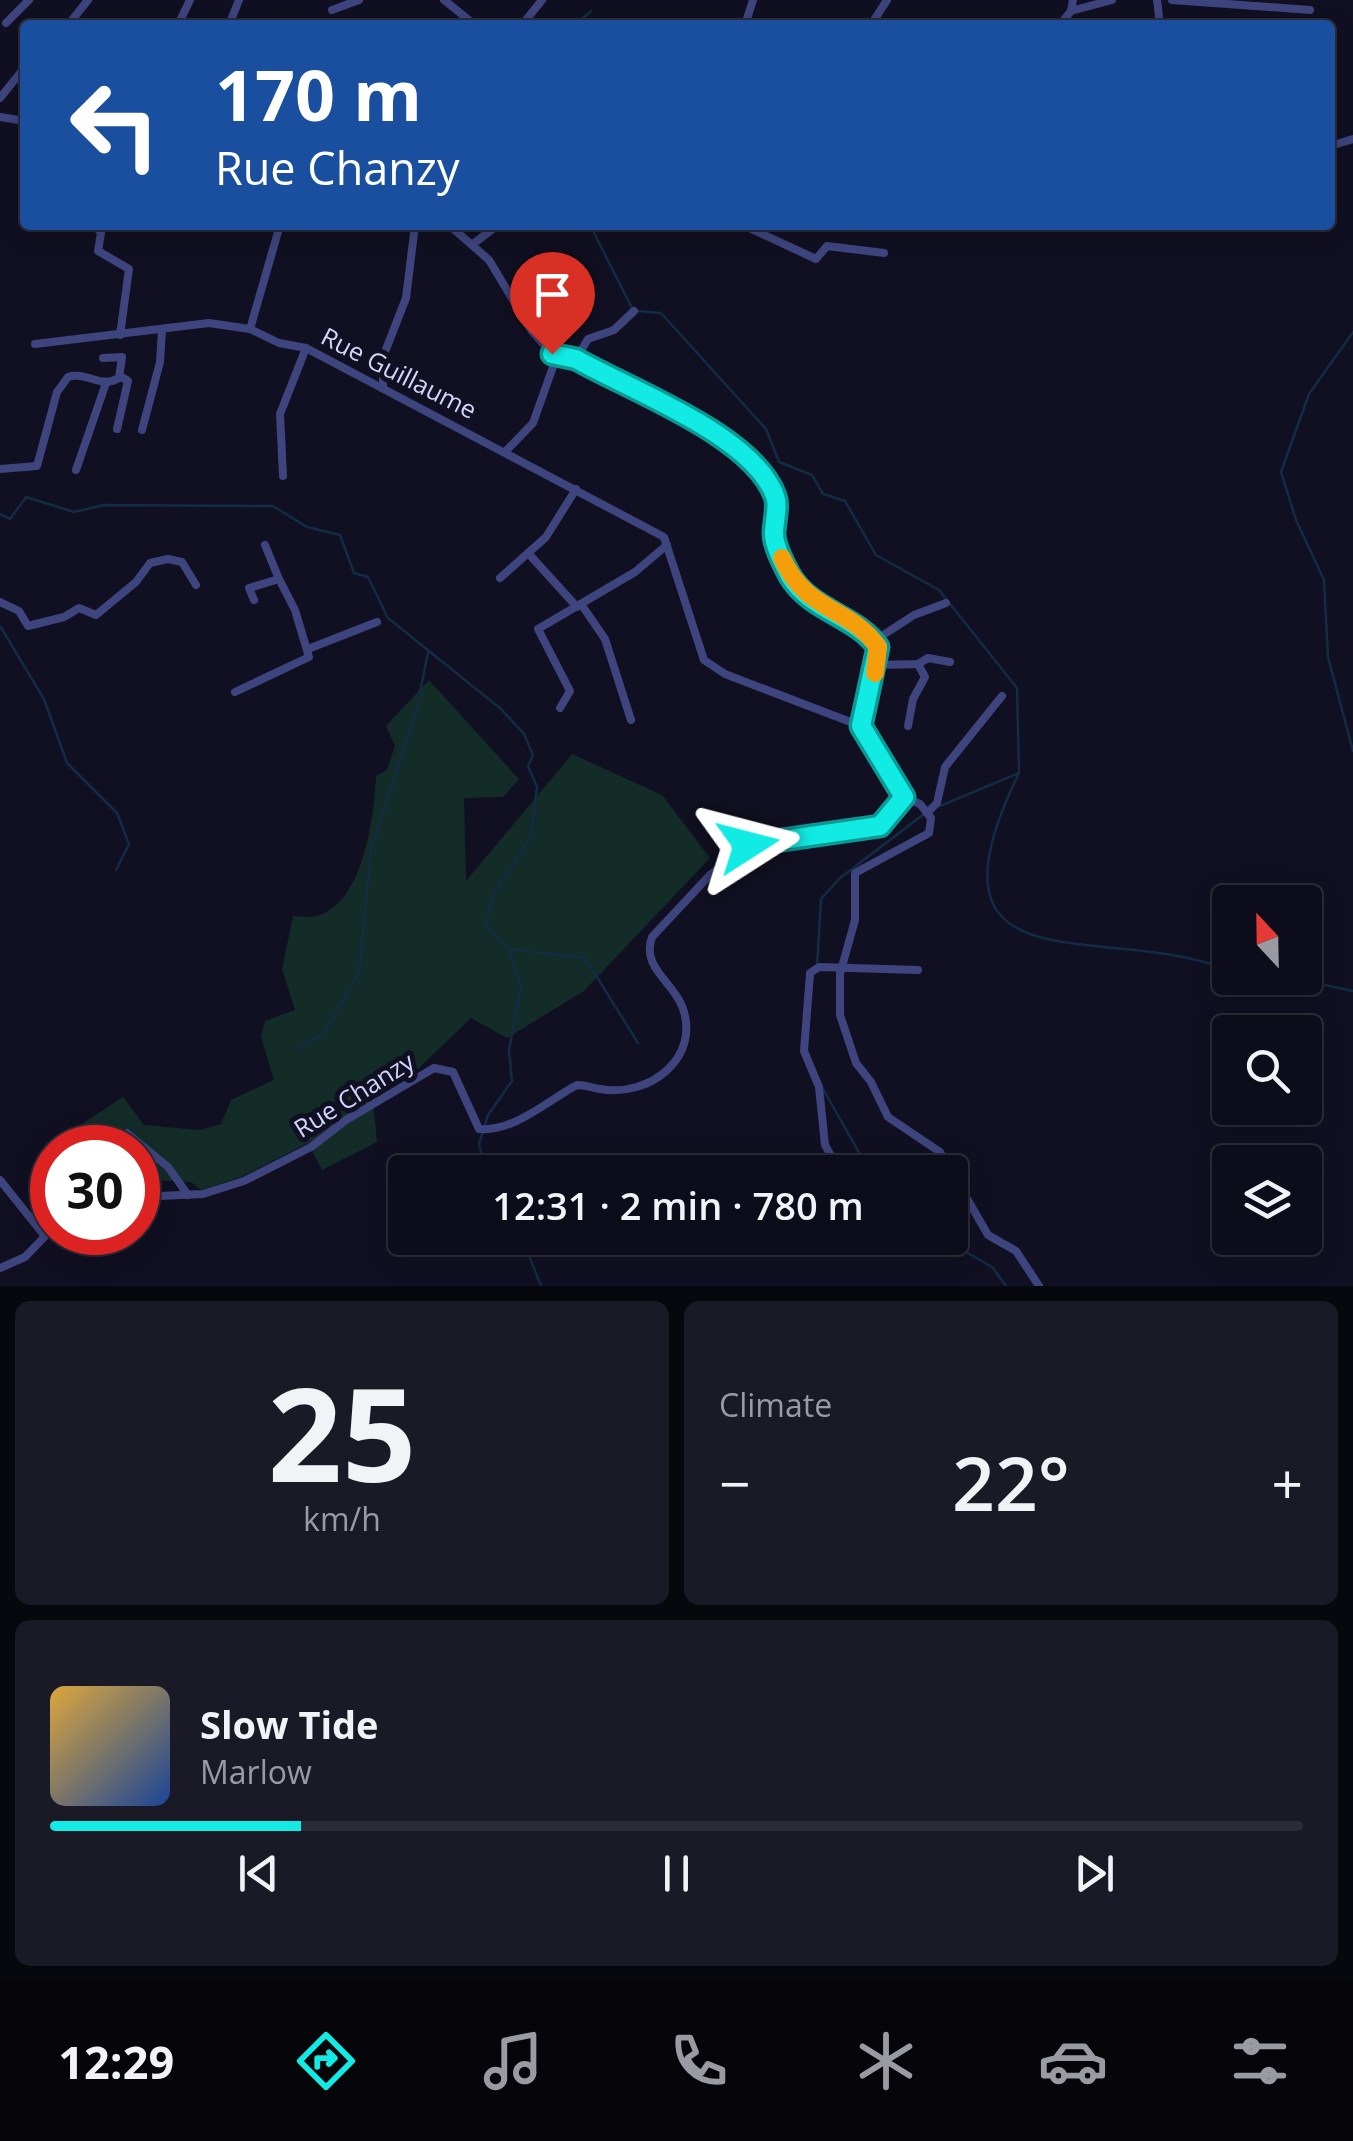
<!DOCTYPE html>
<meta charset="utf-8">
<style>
:root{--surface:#0c0c1a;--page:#1a1a27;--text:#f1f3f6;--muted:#9a9ba2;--line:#2c2c39;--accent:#11ebe3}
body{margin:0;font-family:"Open Sans",sans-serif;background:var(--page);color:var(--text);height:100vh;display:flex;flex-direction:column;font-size:38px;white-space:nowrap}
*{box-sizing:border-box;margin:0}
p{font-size:32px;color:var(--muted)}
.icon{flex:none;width:55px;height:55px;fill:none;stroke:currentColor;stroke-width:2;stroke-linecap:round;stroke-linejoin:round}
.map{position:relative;height:1286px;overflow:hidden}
.drawer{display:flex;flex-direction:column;gap:15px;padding:15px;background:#07070e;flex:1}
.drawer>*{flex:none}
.guide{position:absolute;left:20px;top:20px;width:1315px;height:210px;border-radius:10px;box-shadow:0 5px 25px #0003,0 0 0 2px var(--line);background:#1a4fa0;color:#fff;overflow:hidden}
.needle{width:65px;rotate:338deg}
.buttons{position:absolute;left:1212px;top:885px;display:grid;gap:20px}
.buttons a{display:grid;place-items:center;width:110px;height:110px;border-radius:10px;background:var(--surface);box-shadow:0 5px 25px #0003,0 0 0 2px var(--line);font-size:50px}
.speed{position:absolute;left:30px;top:1125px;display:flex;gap:20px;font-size:50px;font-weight:700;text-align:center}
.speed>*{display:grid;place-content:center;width:130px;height:130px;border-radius:50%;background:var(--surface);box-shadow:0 5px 25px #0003,0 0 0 2px var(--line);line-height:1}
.speed .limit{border:15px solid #d22;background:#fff;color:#111}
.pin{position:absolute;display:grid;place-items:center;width:85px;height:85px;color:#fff;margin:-102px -42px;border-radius:50% 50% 50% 0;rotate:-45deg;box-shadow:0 0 10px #0007}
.pin .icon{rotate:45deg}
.me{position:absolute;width:110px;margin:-55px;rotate:81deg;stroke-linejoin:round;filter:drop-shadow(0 0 8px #0008)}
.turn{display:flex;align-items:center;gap:35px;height:210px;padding:0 30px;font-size:45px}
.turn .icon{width:130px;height:130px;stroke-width:2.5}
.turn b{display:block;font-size:70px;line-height:85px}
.big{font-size:75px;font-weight:600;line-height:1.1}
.drawer .tile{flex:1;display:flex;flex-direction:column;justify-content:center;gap:15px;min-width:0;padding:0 35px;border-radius:15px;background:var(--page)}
.drawer .dial{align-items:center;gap:0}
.dial b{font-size:130px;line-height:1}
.song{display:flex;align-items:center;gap:30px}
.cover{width:120px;height:120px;border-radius:15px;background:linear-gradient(135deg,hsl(40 70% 55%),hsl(220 70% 35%))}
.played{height:10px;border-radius:5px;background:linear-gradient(90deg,var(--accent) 20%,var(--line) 20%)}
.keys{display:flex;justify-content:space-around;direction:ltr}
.heat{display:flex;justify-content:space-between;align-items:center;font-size:55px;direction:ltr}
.drawer .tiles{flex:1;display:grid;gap:15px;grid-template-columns:1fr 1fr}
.tile:last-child{grid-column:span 2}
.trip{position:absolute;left:388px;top:1155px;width:580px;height:100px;border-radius:10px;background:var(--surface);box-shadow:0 5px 25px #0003,0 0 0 2px var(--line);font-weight:600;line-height:100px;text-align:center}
.dock{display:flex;height:160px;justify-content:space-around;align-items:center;background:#05050a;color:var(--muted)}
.dock .icon{width:70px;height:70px}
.dock .on{color:var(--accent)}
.dock b{font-size:45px;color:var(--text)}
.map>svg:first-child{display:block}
.green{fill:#132c28}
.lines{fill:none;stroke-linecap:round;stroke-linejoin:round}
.stream{stroke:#122c45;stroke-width:2.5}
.street{stroke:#3e457e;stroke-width:8}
.route-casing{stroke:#0b9994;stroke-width:25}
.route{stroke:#11ebe3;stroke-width:18}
.slow{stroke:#f59e0b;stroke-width:18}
.labels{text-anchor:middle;stroke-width:10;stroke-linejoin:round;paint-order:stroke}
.street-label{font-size:25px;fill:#d4d5fc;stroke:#101022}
</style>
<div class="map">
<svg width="1353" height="1286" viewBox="0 0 1353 1286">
<rect width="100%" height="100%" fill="#101022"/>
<path class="green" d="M429,680L519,779L503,797L464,798L466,881L572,754L662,795L710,858L584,991L507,1038L471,1018L419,1068L373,1100L377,1142L322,1170L308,1143L241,1177L201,1190L191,1182L138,1179V1148L73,1147L68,1144V1133L123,1097L144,1125L200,1130L221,1124L231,1100L274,1080L261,1037L265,1021L295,1010L282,969L293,916C300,916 310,918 317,916C364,903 374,815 376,776L387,770L395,746L386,726Z"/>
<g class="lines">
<g class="stream">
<polyline points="575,25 591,11"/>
<polyline points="590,225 632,308"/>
<polyline points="638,311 661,313 766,429 779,462 812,475 823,494 845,501 876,555 939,590 1017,688 1019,773 940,806"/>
<polyline points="1353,332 1309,394 1281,472 1296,520 1324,580 1328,657 1353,751"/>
<polyline points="0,514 10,519 26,497 74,512 104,505 273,506 307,527 340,535 354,573 368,577 388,618 501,709 524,734 533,755 528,766 537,787 531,837 492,896 486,925 509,949 521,987 509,1050 512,1081 488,1115 479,1144 486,1172"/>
<polyline points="0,626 44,699 67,763 117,813 129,844 116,870"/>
<path d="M1019,773C909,998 1112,919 1230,971"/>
<polyline points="509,949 585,958 638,1043"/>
<polyline points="817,967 821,899 840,878 924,814"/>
<polyline points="1292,978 1353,991"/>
<polyline points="300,1048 324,1033 359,972 371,850 416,713 428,652"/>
<polyline points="822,1087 870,1172"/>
<polyline points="522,1238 541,1286"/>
<polyline points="942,1238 992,1267 1006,1286"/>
</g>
<g class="street">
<polyline points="444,0 475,25"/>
<polyline points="1157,0 1160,25"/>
<polyline points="1172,0 1310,10"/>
<polyline points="332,10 359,0"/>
<polyline points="1071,11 1112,0"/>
<polyline points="6,23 29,0"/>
<polyline points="68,25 88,0"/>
<polyline points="178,25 190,0"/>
<polyline points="229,25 239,0"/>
<polyline points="522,25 542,0"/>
<polyline points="745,25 753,0"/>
<polyline points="871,25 887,0"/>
<polyline points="1060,25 1071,11 1073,0"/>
<polyline points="0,98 25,67"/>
<polyline points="0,117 25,121"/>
<polyline points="1330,146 1353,139"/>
<polyline points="95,225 101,233 98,251 129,269 120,335"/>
<polyline points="743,225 816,259 827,246 884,253"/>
<polyline points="473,244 498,225"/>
<polyline points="250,329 280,225"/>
<polyline points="35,344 209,323 250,329 279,343 306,348 664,537 704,660 725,674 861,726"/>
<polyline points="383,388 383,357 406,298 415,225"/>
<polyline points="117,429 128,381 120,376"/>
<polyline points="142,430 160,362 162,331"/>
<polyline points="506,451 533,423 554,364 576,359 588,339 614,330 634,311"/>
<path d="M0,469L37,466L57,392L68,377C86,371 101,389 119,378L122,357L103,358"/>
<polyline points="76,470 106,383"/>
<polyline points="283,476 280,414 306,348"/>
<polyline points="528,553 577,607"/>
<polyline points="500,578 546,537 576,489"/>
<polyline points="254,600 249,588 279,579 265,545"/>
<polyline points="0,602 19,611 28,626 64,617 79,608 96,615 136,582 150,563 168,559 182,562 196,585"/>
<polyline points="581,604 605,639 631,720"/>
<polyline points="874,641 914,615 946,603"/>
<polyline points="308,649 377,622"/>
<polyline points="876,665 918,664 928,658 950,662"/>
<polyline points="235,692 309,657 295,610 279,579"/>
<polyline points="560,708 570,691 538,629 635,572 667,545"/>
<polyline points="908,726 913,699 925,677 918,664"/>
<polyline points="904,797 920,804 931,818 929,833 855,873 855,920 840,974 840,1015 856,1063 871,1082 888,1117 940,1152 988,1235 1016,1251 1039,1286"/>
<polyline points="927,813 937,803 945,767 1002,696"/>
<polyline points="127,1133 168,1167 188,1195"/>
<polyline points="840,1172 825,1145 819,1087 804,1051 810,973 819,967 918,970"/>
<polyline points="0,1180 44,1235"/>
<path d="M138,1197L203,1194L244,1181L311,1147L346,1120L434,1068L453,1072L479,1129C514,1132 547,1101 577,1085C586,1085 592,1088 600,1089C650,1098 702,1057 682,1006C672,981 641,967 652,937L710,875L748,845L880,826L904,797L861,726L878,647C858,619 820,615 800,588C789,574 774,552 774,534C774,522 779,506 775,496C753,435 630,390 576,359L552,354L531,330L489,260L449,225"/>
<polyline points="0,1268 25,1257 52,1229"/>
</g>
</g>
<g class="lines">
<g class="route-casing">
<path id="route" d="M552,354L576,359C630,390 753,435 775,496C779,506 774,522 774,534C774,546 784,565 790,576C811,611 855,615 878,647L861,726L904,797L880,826L748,845"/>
</g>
<use href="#route" class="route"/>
<path class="slow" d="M782,558C807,613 849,606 878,647L875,673"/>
</g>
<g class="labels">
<g class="street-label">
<text transform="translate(399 373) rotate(27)" y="9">Rue Guillaume</text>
<text transform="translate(354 1095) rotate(-32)" y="9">Rue Chanzy</text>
</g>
</g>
</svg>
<div class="buttons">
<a><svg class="needle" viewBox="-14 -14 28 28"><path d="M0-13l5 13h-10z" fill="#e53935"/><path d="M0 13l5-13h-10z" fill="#9a9ba2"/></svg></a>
<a><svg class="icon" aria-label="search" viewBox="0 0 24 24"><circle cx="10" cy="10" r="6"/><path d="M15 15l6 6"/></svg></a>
<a><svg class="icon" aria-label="layers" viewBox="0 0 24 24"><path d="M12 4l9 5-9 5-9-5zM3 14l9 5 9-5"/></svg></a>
</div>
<div class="speed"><div class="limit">30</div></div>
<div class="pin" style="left:552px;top:354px;background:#d93025"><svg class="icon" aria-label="arrive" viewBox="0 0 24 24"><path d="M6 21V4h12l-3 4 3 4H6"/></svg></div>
<svg class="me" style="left:748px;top:845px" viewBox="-20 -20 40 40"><path d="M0-17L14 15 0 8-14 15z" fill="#11ebe3" stroke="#fff" stroke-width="4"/></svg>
<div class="trip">12:31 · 2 min · 780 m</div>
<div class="guide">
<div class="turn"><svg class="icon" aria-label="left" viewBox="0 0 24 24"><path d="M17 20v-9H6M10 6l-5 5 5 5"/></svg><div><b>170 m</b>Rue Chanzy</div></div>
</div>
</div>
<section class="drawer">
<div class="tiles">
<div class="tile dial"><b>25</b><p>km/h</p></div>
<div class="tile"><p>Climate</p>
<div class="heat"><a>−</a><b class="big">22°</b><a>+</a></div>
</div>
<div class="tile">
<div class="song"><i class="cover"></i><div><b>Slow Tide</b><p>Marlow</p></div></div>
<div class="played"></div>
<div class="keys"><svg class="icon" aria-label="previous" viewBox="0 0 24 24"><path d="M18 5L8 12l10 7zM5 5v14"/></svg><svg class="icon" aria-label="pause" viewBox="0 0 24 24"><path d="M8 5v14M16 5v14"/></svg><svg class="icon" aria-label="next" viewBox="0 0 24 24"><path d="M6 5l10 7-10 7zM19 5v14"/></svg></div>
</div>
</div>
</section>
<nav class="dock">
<b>12:29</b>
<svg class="icon on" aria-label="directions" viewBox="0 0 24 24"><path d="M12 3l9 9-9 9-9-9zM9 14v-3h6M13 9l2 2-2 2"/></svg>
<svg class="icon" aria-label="music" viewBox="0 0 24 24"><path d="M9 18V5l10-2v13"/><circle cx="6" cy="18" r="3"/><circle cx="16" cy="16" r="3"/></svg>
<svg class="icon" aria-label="phone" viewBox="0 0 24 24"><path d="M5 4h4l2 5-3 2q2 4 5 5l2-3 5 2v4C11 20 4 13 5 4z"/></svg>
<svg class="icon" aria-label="climate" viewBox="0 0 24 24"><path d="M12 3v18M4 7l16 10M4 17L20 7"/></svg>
<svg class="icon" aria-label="car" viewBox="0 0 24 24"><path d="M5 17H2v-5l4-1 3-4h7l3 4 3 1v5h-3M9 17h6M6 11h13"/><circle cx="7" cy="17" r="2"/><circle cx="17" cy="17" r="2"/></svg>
<svg class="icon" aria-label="filters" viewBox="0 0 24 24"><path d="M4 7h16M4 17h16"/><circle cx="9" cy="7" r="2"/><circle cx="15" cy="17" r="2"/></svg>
</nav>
